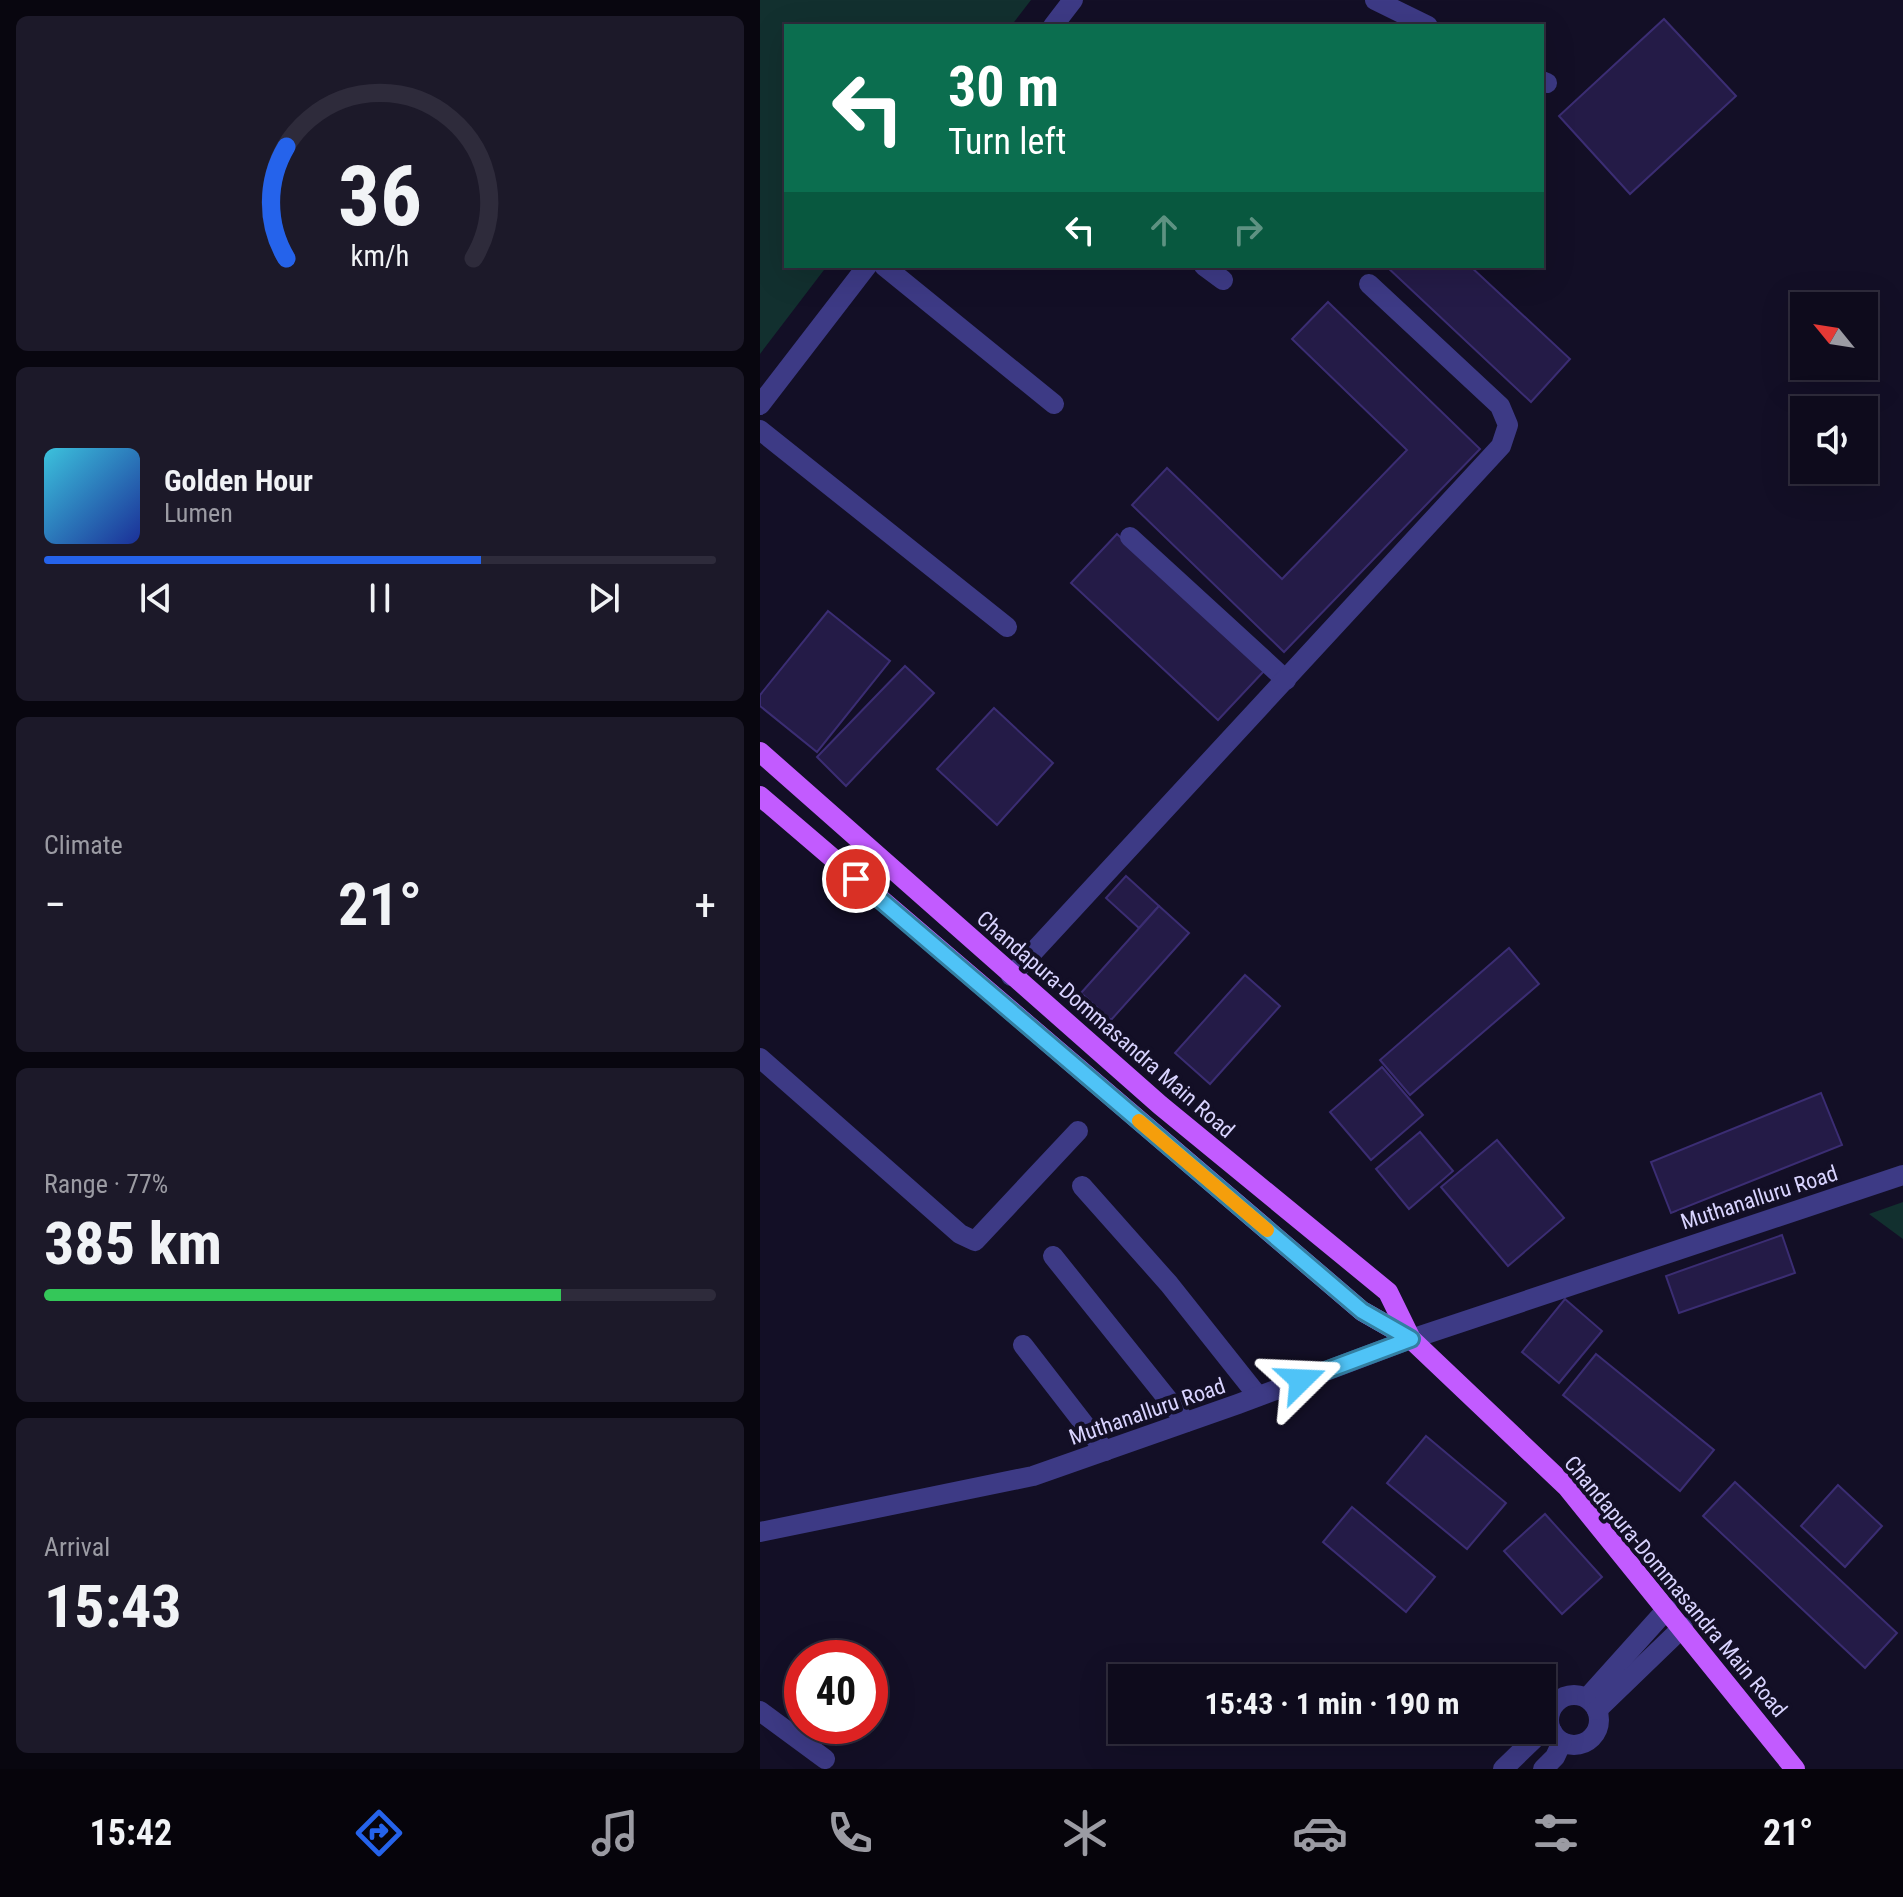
<!DOCTYPE html>
<meta charset="utf-8">
<style>
:root{--surface:#0e0b1c;--page:#1c1929;--text:#f1f3f6;--muted:#9b9ba3;--line:#2e2b3b;--accent:#2563eb}
body{margin:0;font-family:"Roboto Condensed",sans-serif;background:var(--page);color:var(--text);height:100vh;display:flex;flex-direction:column;font-size:30px;white-space:nowrap}
*{box-sizing:border-box;margin:0}
p{font-size:26px;color:var(--muted)}
.icon{flex:none;width:44px;height:44px;fill:none;stroke:currentColor;stroke-width:2;stroke-linecap:round;stroke-linejoin:round}
.map{position:relative;flex:1;overflow:hidden}
.details{display:flex;flex-direction:column;gap:16px;padding:16px;background:#08060f;width:760px}
.details>*{flex:none}
.banner{position:absolute;left:24px;top:24px;width:760px;height:244px;border-radius:0px;box-shadow:0 8px 32px #0002,0 0 0 2px var(--line);background:#0b6e4f;color:#fff;overflow:hidden}
.needle{width:52px;rotate:300deg}
.fabs{position:absolute;left:1030px;top:292px;display:grid;gap:16px}
.fabs a{display:grid;place-items:center;width:88px;height:88px;border-radius:0px;background:var(--surface);box-shadow:0 8px 32px #0002,0 0 0 2px var(--line);font-size:40px}
.speed{position:absolute;left:24px;top:1640px;display:flex;gap:16px;font-size:40px;font-weight:700;text-align:center}
.speed>*{display:grid;place-content:center;width:104px;height:104px;border-radius:50%;background:var(--surface);box-shadow:0 8px 32px #0002,0 0 0 2px var(--line);line-height:1}
.speed .limit{border:12px solid #d22;background:#fff;color:#111}
.pin{position:absolute;display:grid;place-items:center;width:68px;height:68px;color:#fff;margin:-34px;border:4px solid #fff;border-radius:50%;box-shadow:0 2px 8px #0007}
.me{position:absolute;width:88px;margin:-44px;rotate:69deg;stroke-linejoin:round;filter:drop-shadow(0 0 6px #0008)}
.turn{display:flex;align-items:center;gap:28px;height:168px;padding:0 32px;font-size:36px}
.turn .icon{width:104px;height:104px;stroke-width:2.5}
.turn b{display:block;font-size:56px;line-height:68px}
.lanes{display:flex;align-items:center;height:76px;padding:0 32px;background:#0003;justify-content:center;gap:40px;direction:ltr}
.lanes .off{opacity:.35}
.big{font-size:60px;font-weight:700;line-height:1.1}
.details .tile{flex:1;display:flex;flex-direction:column;justify-content:center;gap:12px;min-width:0;padding:0 28px;border-radius:12px;background:var(--page)}
.details .dial{align-items:center;gap:0}
.dial svg{height:208px;overflow:visible;fill:none;stroke:var(--line);stroke-width:7;stroke-linecap:round;text-anchor:middle}
.dial text{fill:var(--text);stroke:none}
.song{display:flex;align-items:center;gap:24px}
.cover{width:96px;height:96px;border-radius:12px;background:linear-gradient(135deg,hsl(190 70% 55%),hsl(230 70% 35%))}
.played{height:8px;border-radius:4px;background:linear-gradient(90deg,var(--accent) 65%,var(--line) 65%)}
.keys{display:flex;justify-content:space-around;direction:ltr}
.heat{display:flex;justify-content:space-between;align-items:center;font-size:44px;direction:ltr}
.charge{height:12px;border-radius:6px;background:linear-gradient(90deg,#34c759 77%,var(--line) 0)}
.trip{position:absolute;left:348px;top:1664px;width:448px;height:80px;border-radius:0px;background:var(--surface);box-shadow:0 8px 32px #0002,0 0 0 2px var(--line);font-weight:700;line-height:80px;text-align:center}
.tab-bar{display:flex;height:128px;justify-content:space-around;align-items:center;background:#06040b;color:var(--muted)}
.tab-bar .icon{width:56px;height:56px}
.tab-bar .active{color:var(--accent)}
.tab-bar b{font-size:36px;color:var(--text)}
main{display:flex;flex:1;min-height:0}
.map>svg:first-child{display:block}
.green{fill:#12302f}
.building{fill:#241b47;stroke:#3b2d73;stroke-width:2}
.lines{fill:none;stroke-linecap:round;stroke-linejoin:round}
.minor{stroke:#3d3a85;stroke-width:20}
.major{stroke:#c25bff;stroke-width:20}
.route-casing{stroke:#337fa1;stroke-width:20}
.route{stroke:#4fc3f7;stroke-width:14}
.slow{stroke:#f59e0b;stroke-width:14}
.labels{text-anchor:middle;stroke-width:8;stroke-linejoin:round;paint-order:stroke}
.street-label{font-size:22px;fill:#d9d4ff;stroke:#130f26}
</style>
<main>
<section class="details">
<div class="tile dial"><svg viewBox="0 0 100 80">
<path d="M14 69A42 42 0 1 1 86 69"/>
<path d="M14 69A42 42 0 0 1 14 26" stroke="#2563eb"/>
<text x="50" y="56" font-size="32" font-weight="700">36</text>
<text x="50" y="72" font-size="11">km/h</text>
</svg></div>
<div class="tile">
<div class="song"><i class="cover"></i><div><b>Golden Hour</b><p>Lumen</p></div></div>
<div class="played"></div>
<div class="keys"><svg class="icon" aria-label="previous" viewBox="0 0 24 24"><path d="M18 5L8 12l10 7zM5 5v14"/></svg><svg class="icon" aria-label="pause" viewBox="0 0 24 24"><path d="M8 5v14M16 5v14"/></svg><svg class="icon" aria-label="next" viewBox="0 0 24 24"><path d="M6 5l10 7-10 7zM19 5v14"/></svg></div>
</div>
<div class="tile"><p>Climate</p>
<div class="heat"><a>−</a><b class="big">21°</b><a>+</a></div>
</div>
<div class="tile"><p>Range · 77%</p><b class="big">385 km</b><div class="charge"></div></div>
<div class="tile"><p>Arrival</p><b class="big">15:43</b></div>
</section>
<div class="map">
<svg width="1143" height="1769" viewBox="0 0 1143 1769">
<rect width="100%" height="100%" fill="#130f26"/>
<g class="green">
<polygon points="0,0 271,0 251,26 26,26 26,266 67,266 0,354"/>
<polygon points="1143,1202 1143,1239 1109,1214"/>
</g>
<g class="building">
<polygon points="904,19 976,96 870,194 799,116"/>
<polygon points="626,266 710,266 810,359 771,402"/>
<polygon points="568,302 720,449 524,652 372,505 407,468 522,579 647,450 532,339"/>
<polygon points="357,534 504,671 458,720 311,583"/>
<polygon points="68,611 130,661 57,752 0,706 0,695"/>
<polygon points="145,666 174,693 86,786 57,757"/>
<polygon points="234,708 293,763 237,825 177,769"/>
<polygon points="366,876 399,906 379,928 346,898"/>
<polygon points="399,906 429,933 351,1020 321,993"/>
<polygon points="749,948 779,984 650,1095 620,1060"/>
<polygon points="485,975 520,1006 450,1084 415,1053"/>
<polygon points="622,1067 663,1115 611,1160 570,1112"/>
<polygon points="1061,1093 1082,1145 911,1213 891,1162"/>
<polygon points="660,1132 693,1171 649,1209 616,1169"/>
<polygon points="737,1140 804,1218 748,1266 681,1187"/>
<polygon points="1022,1235 1035,1273 919,1313 906,1276"/>
<polygon points="805,1299 842,1331 799,1383 762,1352"/>
<polygon points="836,1354 954,1450 920,1491 803,1395"/>
<polygon points="666,1436 746,1503 707,1549 627,1483"/>
<polygon points="975,1482 1137,1633 1105,1668 943,1516"/>
<polygon points="1078,1485 1122,1526 1085,1567 1041,1526"/>
<polygon points="592,1507 675,1577 646,1612 563,1542"/>
<polygon points="785,1514 842,1577 802,1614 744,1551"/>
</g>
<g class="lines">
<g class="minor">
<polyline points="615,0 668,26"/>
<polyline points="293,26 313,0"/>
<polyline points="782,81 787,83"/>
<polyline points="124,266 294,404"/>
<polyline points="444,266 463,280"/>
<polyline points="0,405 107,266"/>
<polyline points="0,430 247,627"/>
<polyline points="370,537 526,680"/>
<polyline points="251,976 741,446 748,425 740,406 609,284"/>
<polyline points="0,1058 200,1234 215,1241 318,1131"/>
<polyline points="322,1186 409,1284 498,1396"/>
<polyline points="293,1256 426,1422"/>
<polyline points="263,1345 345,1451"/>
<polyline points="0,1532 273,1476 478,1404 651,1339 1143,1175"/>
<circle cx="814" cy="1720" r="25"/>
<polyline points="827,1698 907,1609"/>
<polyline points="837,1710 923,1627"/>
<polyline points="0,1711 65,1759"/>
<polyline points="743,1769 776,1737 792,1731"/>
<polyline points="783,1769 795,1757 802,1742"/>
</g>
<g class="major">
<polyline points="0,752 400,1105 628,1292 651,1339"/>
<polyline points="0,796 602,1311 651,1339 807,1487 1035,1769"/>
</g>
</g>
<g class="lines">
<g class="route-casing">
<polyline id="route" points="96,879 602,1311 651,1339 541,1380"/>
</g>
<use href="#route" class="route"/>
<polyline class="slow" points="379,1121 507,1230"/>
</g>
<g class="labels">
<g class="street-label">
<text transform="translate(346 1024) rotate(41)" y="8">Chandapura-Dommasandra Main Road</text>
<text transform="translate(999 1197) rotate(-18)" y="8">Muthanalluru Road</text>
<text transform="translate(387 1411) rotate(-19)" y="8">Muthanalluru Road</text>
<text transform="translate(916 1586) rotate(50)" y="8">Chandapura-Dommasandra Main Road</text>
</g>
</g>
</svg>
<div class="fabs">
<a><svg class="needle" viewBox="-14 -14 28 28"><path d="M0-13l5 13h-10z" fill="#e53935"/><path d="M0 13l5-13h-10z" fill="#9b9ba3"/></svg></a>
<a><svg class="icon" aria-label="sound" viewBox="0 0 24 24"><path d="M4 9h4l5-4v14l-5-4H4zM17 9q2 3 0 6"/></svg></a>
</div>
<div class="speed"><div class="limit">40</div></div>
<div class="pin" style="left:96px;top:879px;background:#d93025"><svg class="icon" aria-label="arrive" viewBox="0 0 24 24"><path d="M6 21V4h12l-3 4 3 4H6"/></svg></div>
<svg class="me" style="left:541px;top:1380px" viewBox="-20 -20 40 40"><path d="M0-17L14 15 0 8-14 15z" fill="#4fc3f7" stroke="#fff" stroke-width="4"/></svg>
<div class="trip">15:43 · 1 min · 190 m</div>
<div class="banner">
<div class="turn"><svg class="icon" aria-label="left" viewBox="0 0 24 24"><path d="M17 20v-9H6M10 6l-5 5 5 5"/></svg><div><b>30 m</b>Turn left</div></div>
<div class="lanes"><svg class="icon" aria-label="left" viewBox="0 0 24 24"><path d="M17 20v-9H6M10 6l-5 5 5 5"/></svg><svg class="icon off" aria-label="ahead" viewBox="0 0 24 24"><path d="M12 20V5M6 11l6-6 6 6"/></svg><svg class="icon off" aria-label="right" viewBox="0 0 24 24"><path d="M7 20v-9h11M14 6l5 5-5 5"/></svg></div>
</div>
</div>
</main>
<nav class="tab-bar">
<b>15:42</b>
<svg class="icon active" aria-label="directions" viewBox="0 0 24 24"><path d="M12 3l9 9-9 9-9-9zM9 14v-3h6M13 9l2 2-2 2"/></svg>
<svg class="icon" aria-label="music" viewBox="0 0 24 24"><path d="M9 18V5l10-2v13"/><circle cx="6" cy="18" r="3"/><circle cx="16" cy="16" r="3"/></svg>
<svg class="icon" aria-label="phone" viewBox="0 0 24 24"><path d="M5 4h4l2 5-3 2q2 4 5 5l2-3 5 2v4C11 20 4 13 5 4z"/></svg>
<svg class="icon" aria-label="climate" viewBox="0 0 24 24"><path d="M12 3v18M4 7l16 10M4 17L20 7"/></svg>
<svg class="icon" aria-label="car" viewBox="0 0 24 24"><path d="M5 17H2v-5l4-1 3-4h7l3 4 3 1v5h-3M9 17h6M6 11h13"/><circle cx="7" cy="17" r="2"/><circle cx="17" cy="17" r="2"/></svg>
<svg class="icon" aria-label="filters" viewBox="0 0 24 24"><path d="M4 7h16M4 17h16"/><circle cx="9" cy="7" r="2"/><circle cx="15" cy="17" r="2"/></svg>
<b>21°</b>
</nav>
